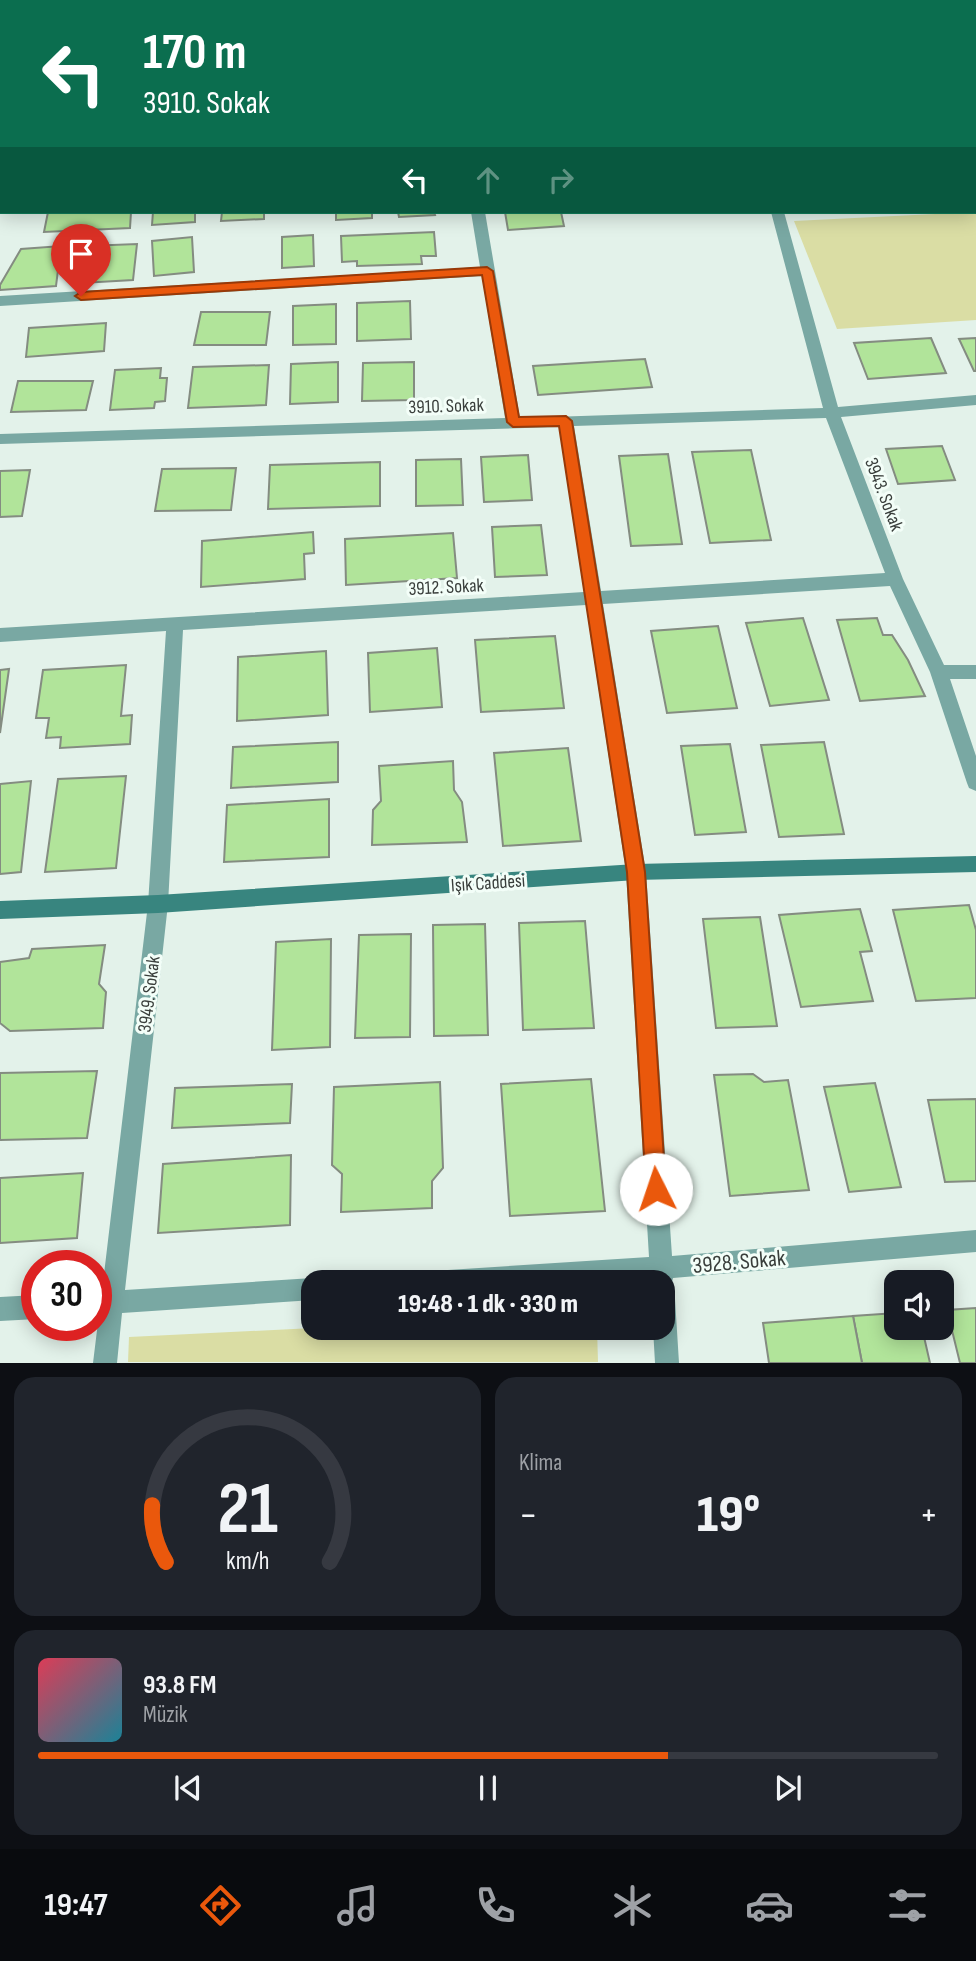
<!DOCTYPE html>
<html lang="tr">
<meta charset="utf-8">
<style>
:root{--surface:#171b24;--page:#20242c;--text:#f1f3f6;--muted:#9ea1a6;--line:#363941;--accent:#ea580c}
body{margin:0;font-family:"Sofia Sans Condensed",sans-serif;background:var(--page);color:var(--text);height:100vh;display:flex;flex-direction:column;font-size:26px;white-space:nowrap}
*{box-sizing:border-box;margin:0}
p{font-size:23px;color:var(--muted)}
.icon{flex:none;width:38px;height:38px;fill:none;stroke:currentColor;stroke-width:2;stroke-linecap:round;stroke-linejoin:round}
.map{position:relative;height:1363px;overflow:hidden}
.details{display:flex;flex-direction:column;gap:14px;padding:14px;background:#0d0f14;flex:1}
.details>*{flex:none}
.hud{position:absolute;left:0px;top:0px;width:976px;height:214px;box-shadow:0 4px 18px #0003;background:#0b6e4f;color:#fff;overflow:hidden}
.buttons{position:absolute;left:884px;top:1270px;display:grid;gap:14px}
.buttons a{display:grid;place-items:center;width:70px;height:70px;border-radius:14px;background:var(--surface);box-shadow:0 4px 18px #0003;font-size:35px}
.speed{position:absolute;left:21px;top:1250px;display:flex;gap:14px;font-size:35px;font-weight:700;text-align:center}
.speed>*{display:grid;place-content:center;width:91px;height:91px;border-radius:50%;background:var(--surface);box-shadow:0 4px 18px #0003;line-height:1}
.speed .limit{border:10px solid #d22;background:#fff;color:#111}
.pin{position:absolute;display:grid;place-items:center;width:60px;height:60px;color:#fff;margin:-72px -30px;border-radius:50% 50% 50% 0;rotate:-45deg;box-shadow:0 0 7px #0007}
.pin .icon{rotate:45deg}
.me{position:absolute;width:77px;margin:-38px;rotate:356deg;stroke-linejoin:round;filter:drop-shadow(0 0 5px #0008)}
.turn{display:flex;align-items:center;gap:24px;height:147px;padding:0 28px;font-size:32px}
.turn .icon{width:91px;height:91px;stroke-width:2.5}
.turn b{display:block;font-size:49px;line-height:60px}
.lanes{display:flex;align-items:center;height:66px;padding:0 28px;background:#0003;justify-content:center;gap:35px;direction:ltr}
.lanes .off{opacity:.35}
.big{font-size:52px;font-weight:800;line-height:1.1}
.details .card{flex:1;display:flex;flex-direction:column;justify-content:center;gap:10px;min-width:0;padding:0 24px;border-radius:21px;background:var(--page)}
.details .dial{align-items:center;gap:0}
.dial svg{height:182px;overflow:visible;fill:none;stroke:var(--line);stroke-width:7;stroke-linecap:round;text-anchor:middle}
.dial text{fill:var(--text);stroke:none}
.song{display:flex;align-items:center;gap:21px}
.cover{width:84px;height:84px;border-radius:10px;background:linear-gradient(135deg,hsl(350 70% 55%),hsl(190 70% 35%))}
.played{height:7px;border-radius:4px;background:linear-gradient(90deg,var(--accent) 70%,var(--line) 70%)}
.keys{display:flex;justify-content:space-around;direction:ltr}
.heat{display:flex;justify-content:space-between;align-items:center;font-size:38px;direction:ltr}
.details .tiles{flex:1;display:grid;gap:14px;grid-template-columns:1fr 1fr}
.card:last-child{grid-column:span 2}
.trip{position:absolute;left:301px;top:1270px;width:374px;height:70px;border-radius:21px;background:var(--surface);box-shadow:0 4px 18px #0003;font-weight:800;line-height:70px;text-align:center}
.dock{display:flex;height:112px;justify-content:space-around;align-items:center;background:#090b0e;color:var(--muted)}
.dock .icon{width:49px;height:49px}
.dock .selected{color:var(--accent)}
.dock b{font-size:32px;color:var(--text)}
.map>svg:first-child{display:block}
.green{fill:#dadda4}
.building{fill:#b1e49a;stroke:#848c81;stroke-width:2}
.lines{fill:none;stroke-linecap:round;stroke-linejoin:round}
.street{fill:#79a8a3;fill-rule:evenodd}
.secondary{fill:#38857f;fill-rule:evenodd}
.highway{fill:#01504b;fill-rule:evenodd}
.route{fill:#ea580c;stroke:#983908;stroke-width:2}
.labels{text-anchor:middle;stroke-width:6;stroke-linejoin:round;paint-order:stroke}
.street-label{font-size:19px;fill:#393e3b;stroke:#f3fef8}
.near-street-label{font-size:23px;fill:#393e3b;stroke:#f3fef8}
</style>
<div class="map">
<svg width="976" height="1363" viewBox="0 0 976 1363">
<rect width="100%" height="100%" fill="#e3f2ea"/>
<g class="green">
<polygon points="976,209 976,320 837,329 794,221 975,212"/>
<polygon points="313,1328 597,1328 598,1362 128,1362 129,1337"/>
</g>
<g class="building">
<polygon points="48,212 131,212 130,228 44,232"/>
<polygon points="153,212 195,212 195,222 152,225"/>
<polygon points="222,212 264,212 264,219 221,221"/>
<polygon points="336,212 372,212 372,218 336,220"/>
<polygon points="398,212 434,212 435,215 399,217"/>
<polygon points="505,212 561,212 564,226 508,230"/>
<polygon points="434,232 436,256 421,256 422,264 357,266 357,261 342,262 341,236"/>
<polygon points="313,235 314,266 282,268 282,237"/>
<polygon points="192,237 194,272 154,276 152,241"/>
<polygon points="137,244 133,280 82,283 87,246"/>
<polygon points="61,246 56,286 0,290 0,285 21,249"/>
<polygon points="410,301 411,339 357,341 357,303"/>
<polygon points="336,304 336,344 293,345 293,306"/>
<polygon points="201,312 270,312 266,345 194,345"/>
<polygon points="106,323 104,351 26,357 29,328"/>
<polygon points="931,338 946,373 868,379 854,343"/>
<polygon points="976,338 976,371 974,371 959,339"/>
<polygon points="645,359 652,387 538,395 533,366"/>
<polygon points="338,362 338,402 290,404 291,364"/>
<polygon points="414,362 414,400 362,401 363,363"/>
<polygon points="269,365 266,405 188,408 193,367"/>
<polygon points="161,368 160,378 167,378 165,401 155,402 154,408 110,410 115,370"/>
<polygon points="18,381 93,381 86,410 11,412"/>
<polygon points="942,446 955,480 898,484 886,449"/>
<polygon points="751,450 771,540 710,543 692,452"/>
<polygon points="668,454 682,544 631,546 619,456"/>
<polygon points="528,455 532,500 484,502 481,457"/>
<polygon points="461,459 463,505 416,506 416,460"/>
<polygon points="380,462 380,506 268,509 270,465"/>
<polygon points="236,468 231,510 155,511 162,469"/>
<polygon points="30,470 22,516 0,517 0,471"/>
<polygon points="541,525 547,575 495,577 492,527"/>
<polygon points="313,532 314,553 304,554 305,579 201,587 202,541"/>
<polygon points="453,533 457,578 346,585 345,539"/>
<polygon points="803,618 829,700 770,706 746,623"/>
<polygon points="877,618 883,635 892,635 908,660 925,696 860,701 837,620"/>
<polygon points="718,626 737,708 667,713 651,631"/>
<polygon points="555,636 564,708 481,712 475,640"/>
<polygon points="437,648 442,707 370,712 368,653"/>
<polygon points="326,651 328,715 237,721 238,657"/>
<polygon points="126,665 121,716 132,715 130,744 60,748 61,737 46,738 49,718 36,718 43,670"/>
<polygon points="9,669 0,733 0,670"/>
<polygon points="338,742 338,782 231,788 233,747"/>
<polygon points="824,742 844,834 779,837 761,745"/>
<polygon points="730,744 746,832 695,835 681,746"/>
<polygon points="568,748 581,841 503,846 494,753"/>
<polygon points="453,761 454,790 462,802 467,842 372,845 373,810 381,801 379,766"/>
<polygon points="126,776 116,868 45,872 58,779"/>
<polygon points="31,781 21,872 0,874 0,784"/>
<polygon points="329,799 329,857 224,862 227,805"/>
<polygon points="969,905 976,930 976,998 916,1001 893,910"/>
<polygon points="860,909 872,951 860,952 873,1001 801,1007 779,915"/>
<polygon points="760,917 777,1026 716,1028 703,919"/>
<polygon points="585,921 594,1028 523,1030 519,923"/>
<polygon points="485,924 488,1035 434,1036 433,925"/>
<polygon points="411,934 410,1037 355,1038 359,935"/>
<polygon points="331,939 330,1047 272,1050 276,942"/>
<polygon points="105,945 99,984 106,992 103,1028 10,1031 0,1023 0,962 29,958 32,949"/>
<polygon points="97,1071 87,1138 0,1140 0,1073"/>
<polygon points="753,1074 764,1082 788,1080 809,1190 730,1196 714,1075"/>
<polygon points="591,1079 605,1211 510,1216 501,1084"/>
<polygon points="440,1082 443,1168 432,1181 432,1208 341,1212 342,1174 332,1165 334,1087"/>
<polygon points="875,1083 901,1187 849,1192 824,1087"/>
<polygon points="292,1084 290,1123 172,1128 175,1088"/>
<polygon points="976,1099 976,1181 945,1182 928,1100"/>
<polygon points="291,1155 290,1225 158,1233 163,1164"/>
<polygon points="83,1173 77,1238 0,1243 0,1178"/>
<polygon points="976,1308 976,1363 960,1363 947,1310"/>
<polygon points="896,1313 896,1328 922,1328 930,1363 862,1363 853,1316"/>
<polygon points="853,1316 862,1363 769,1363 763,1323"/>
</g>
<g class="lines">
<g class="street">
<rect x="461" y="0" width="12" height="2"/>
<polygon points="750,0 762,0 763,2 751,2"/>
<polygon points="0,41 2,41 0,49"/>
<rect x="975" y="128" width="1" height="8"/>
<path d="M471,212H485L520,418L823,408L771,212H784L838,407L976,395V405L841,417L903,579L944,665H976V679H950L976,756V791L969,788L967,783L930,672L890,586L603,604L646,872L672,1256L976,1230V1252L673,1278L670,1291L675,1299L679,1363H655L653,1328H663V1283H651L650,1280L406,1283L409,1275L417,1272L649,1257L626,872L586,605L183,630L168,904L125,1290L313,1278L322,1283H313V1300L122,1313L117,1363H93L99,1314L96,1315V1291H102L148,904L166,631L0,642V628L584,592L559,427L0,444V434L505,418L482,276L0,306V296L480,267ZM826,418L885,573L601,591L574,426Z"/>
<polygon points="37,1295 37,1319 0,1321 0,1297"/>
</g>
<g class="secondary">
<polygon points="2,203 2,212 5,212 0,214"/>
<polygon points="976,856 976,872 636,880 158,913 0,919 0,901 158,895 636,864"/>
</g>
<g class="highway">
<polygon points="4,0 42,0 2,2"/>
<polygon points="269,0 307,0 267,2"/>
<rect x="0" y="15" width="2" height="8"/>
</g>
</g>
<polygon class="route" points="487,267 493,271 519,417 566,416 572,421 645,872 666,1189 664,1196 656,1199 649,1196 646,1189 627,872 559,426 513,427 507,422 482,275 81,300 75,296 81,292"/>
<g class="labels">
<g class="street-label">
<text transform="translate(446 405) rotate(-2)" y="7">3910. Sokak</text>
<text transform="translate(885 494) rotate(69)" y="7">3943. Sokak</text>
<text transform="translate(446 586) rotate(-3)" y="7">3912. Sokak</text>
<text transform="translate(488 882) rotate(-4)" y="7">Işık Caddesi</text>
<text transform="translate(148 994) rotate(-83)" y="7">3949. Sokak</text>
</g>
<g class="near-street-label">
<text transform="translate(739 1261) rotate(-5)" y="8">3928. Sokak</text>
</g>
</g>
</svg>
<div class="buttons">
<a><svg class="icon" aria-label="sound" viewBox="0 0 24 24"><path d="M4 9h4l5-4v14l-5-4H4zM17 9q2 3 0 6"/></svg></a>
</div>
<div class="speed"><div class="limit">30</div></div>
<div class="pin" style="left:81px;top:296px;background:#d93025"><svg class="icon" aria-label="arrive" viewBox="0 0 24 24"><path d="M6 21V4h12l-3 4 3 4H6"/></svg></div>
<svg class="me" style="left:656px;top:1189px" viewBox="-20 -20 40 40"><circle r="19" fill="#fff"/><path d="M0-13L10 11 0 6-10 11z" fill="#ea580c"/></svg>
<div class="trip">19:48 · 1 dk · 330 m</div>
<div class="hud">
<div class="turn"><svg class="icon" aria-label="left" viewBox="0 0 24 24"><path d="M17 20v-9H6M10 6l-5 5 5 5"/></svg><div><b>170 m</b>3910. Sokak</div></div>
<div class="lanes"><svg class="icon" aria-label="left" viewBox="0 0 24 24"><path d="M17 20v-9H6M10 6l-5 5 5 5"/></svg><svg class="icon off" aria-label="ahead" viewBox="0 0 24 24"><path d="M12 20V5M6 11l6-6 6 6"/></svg><svg class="icon off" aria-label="right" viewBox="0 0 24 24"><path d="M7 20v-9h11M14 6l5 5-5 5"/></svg></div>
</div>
</div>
<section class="details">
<div class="tiles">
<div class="card dial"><svg viewBox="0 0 100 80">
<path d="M14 69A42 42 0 1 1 86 69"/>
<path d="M14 69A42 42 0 0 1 8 44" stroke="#ea580c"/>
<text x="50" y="56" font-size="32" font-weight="700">21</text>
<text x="50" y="72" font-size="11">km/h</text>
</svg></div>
<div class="card"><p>Klima</p>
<div class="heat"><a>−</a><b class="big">19°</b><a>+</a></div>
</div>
<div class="card">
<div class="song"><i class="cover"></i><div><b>93.8 FM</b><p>Müzik</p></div></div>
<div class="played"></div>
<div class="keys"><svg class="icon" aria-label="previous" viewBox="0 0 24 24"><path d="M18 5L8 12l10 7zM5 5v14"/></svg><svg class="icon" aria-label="pause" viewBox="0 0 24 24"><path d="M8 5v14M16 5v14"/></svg><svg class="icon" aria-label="next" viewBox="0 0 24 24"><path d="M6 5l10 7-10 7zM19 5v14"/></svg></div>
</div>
</div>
</section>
<nav class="dock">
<b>19:47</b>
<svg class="icon selected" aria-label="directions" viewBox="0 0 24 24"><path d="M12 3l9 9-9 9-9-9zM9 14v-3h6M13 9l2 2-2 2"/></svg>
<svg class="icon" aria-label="music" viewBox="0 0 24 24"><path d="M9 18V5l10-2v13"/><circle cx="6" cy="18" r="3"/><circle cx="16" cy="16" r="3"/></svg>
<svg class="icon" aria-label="phone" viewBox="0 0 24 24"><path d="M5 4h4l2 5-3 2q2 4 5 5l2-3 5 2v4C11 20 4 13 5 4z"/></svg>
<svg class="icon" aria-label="climate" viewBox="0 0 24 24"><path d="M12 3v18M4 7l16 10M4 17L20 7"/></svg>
<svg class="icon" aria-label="car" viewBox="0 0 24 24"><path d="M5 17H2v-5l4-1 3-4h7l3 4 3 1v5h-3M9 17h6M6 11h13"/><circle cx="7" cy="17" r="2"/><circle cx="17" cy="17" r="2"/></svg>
<svg class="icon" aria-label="filters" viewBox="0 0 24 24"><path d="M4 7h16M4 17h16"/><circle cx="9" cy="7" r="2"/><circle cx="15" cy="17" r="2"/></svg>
</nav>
